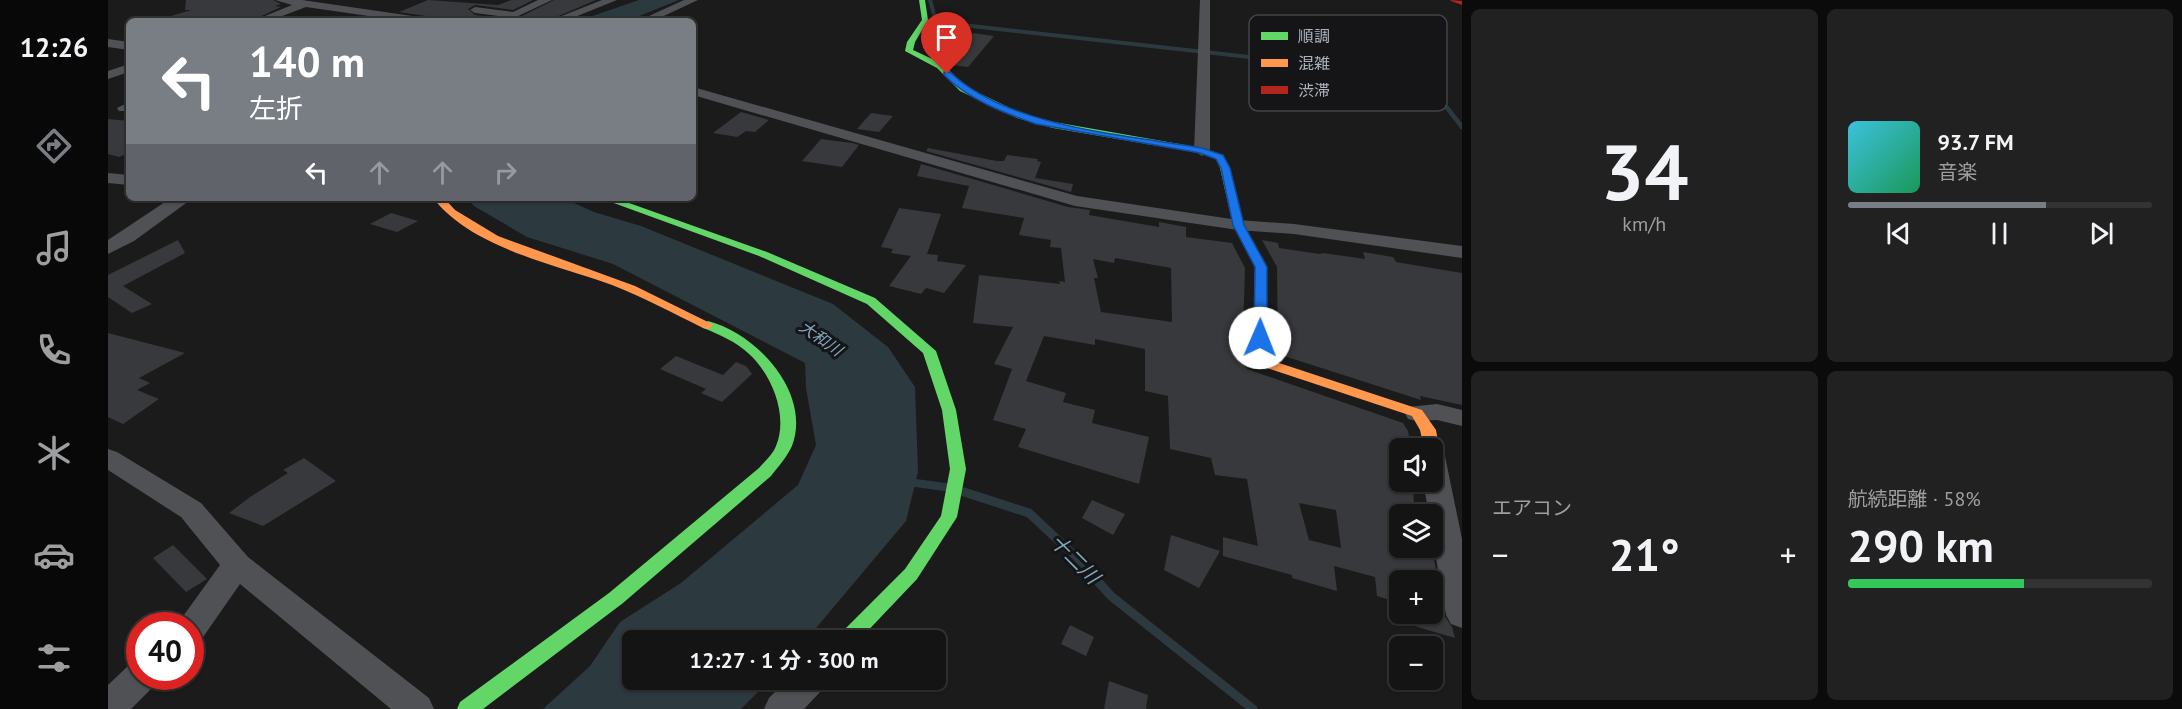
<!DOCTYPE html>
<html lang="ja">
<meta charset="utf-8">
<style>
:root{--surface:#141415;--page:#212122;--text:#f1f3f6;--muted:#9d9ea0;--line:#333334;--accent:#797e85}
body{margin:0;font-family:"PT Sans","Noto Sans JP",sans-serif;background:var(--page);color:var(--text);height:100vh;display:flex;flex-direction:column;font-size:22px;white-space:nowrap}
*{box-sizing:border-box;margin:0}
p{font-size:20px;color:var(--muted)}
.icon{flex:none;width:33px;height:33px;fill:none;stroke:currentColor;stroke-width:2;stroke-linecap:round;stroke-linejoin:round}
.map{position:relative;flex:1;overflow:hidden}
.panel{display:flex;flex-direction:column;gap:9px;padding:9px;background:#0b0b0c;width:720px}
.panel>*{flex:none}
.top-card{position:absolute;left:18px;top:18px;width:570px;height:183px;border-radius:9px;box-shadow:0 2px 4px #0004,0 0 0 2px var(--line);background:#797e85;color:#fff;overflow:hidden}
.controls{position:absolute;left:1281px;top:438px;display:grid;gap:12px}
.controls a{display:grid;place-items:center;width:54px;height:54px;border-radius:9px;background:var(--surface);box-shadow:0 2px 4px #0004,0 0 0 2px var(--line);font-size:30px}
.speed{position:absolute;left:18px;top:612px;display:flex;gap:12px;font-size:30px;font-weight:700;text-align:center}
.speed>*{display:grid;place-content:center;width:78px;height:78px;border-radius:50%;background:var(--surface);box-shadow:0 2px 4px #0004,0 0 0 2px var(--line);line-height:1}
.speed .limit{border:9px solid #d22;background:#fff;color:#111}
.pin{position:absolute;display:grid;place-items:center;width:51px;height:51px;color:#fff;margin:-62px -26px;border-radius:50% 50% 50% 0;rotate:-45deg;box-shadow:0 0 6px #0007}
.pin .icon{rotate:45deg}
.me{position:absolute;width:66px;margin:-33px;rotate:1deg;stroke-linejoin:round;filter:drop-shadow(0 0 4px #0008)}
.turn{display:flex;align-items:center;gap:21px;height:126px;padding:0 24px;font-size:27px}
.turn .icon{width:78px;height:78px;stroke-width:2.5}
.turn b{display:block;font-size:42px;line-height:51px}
.lanes{display:flex;align-items:center;height:57px;padding:0 24px;background:#0003;justify-content:center;gap:30px;direction:ltr}
.lanes .off{opacity:.35}
.big{font-size:45px;font-weight:700;line-height:1.1}
.panel .tile{flex:1;display:flex;flex-direction:column;justify-content:center;gap:9px;min-width:0;padding:0 21px;border-radius:9px;background:var(--page)}
.panel .dial{align-items:center;gap:0}
.dial b{font-size:78px;line-height:1}
.song{display:flex;align-items:center;gap:18px}
.cover{width:72px;height:72px;border-radius:9px;background:linear-gradient(135deg,hsl(190 70% 55%),hsl(150 70% 35%))}
.played{height:6px;border-radius:3px;background:linear-gradient(90deg,var(--accent) 65%,var(--line) 65%)}
.keys{display:flex;justify-content:space-around;direction:ltr}
.heat{display:flex;justify-content:space-between;align-items:center;font-size:33px;direction:ltr}
.charge{height:9px;border-radius:4px;background:linear-gradient(90deg,#34c759 58%,var(--line) 0)}
.panel .tiles{flex:1;display:grid;gap:9px;grid-template-columns:repeat(2,1fr)}
.trip{position:absolute;left:514px;top:630px;width:324px;height:60px;border-radius:9px;background:var(--surface);box-shadow:0 2px 4px #0004,0 0 0 2px var(--line);font-weight:700;line-height:60px;text-align:center}
main{display:flex;flex:1;min-height:0}
.menu{display:flex;flex-direction:column;width:108px;justify-content:space-around;align-items:center;background:#080808;color:var(--muted)}
.menu .icon{width:42px;height:42px}
.menu .current{color:var(--accent)}
.menu b{font-size:27px;color:var(--text)}
.map>svg:first-child{display:block}
.water{fill:#2c393f}
.lines{fill:none;stroke-linecap:round;stroke-linejoin:round}
.stream-far3{stroke:#2c393f;stroke-width:4}
.stream-far2{stroke:#2c393f;stroke-width:4.5}
.stream-far1{stroke:#2c393f;stroke-width:8}
.stream{stroke:#2c393f;stroke-width:9}
.building{fill:#38393c;fill-rule:evenodd}
.street{fill:#4f5155;fill-rule:evenodd}
.fast{fill:#63d668;fill-rule:evenodd}
.slow{fill:#ff974d;fill-rule:evenodd}
.jam{fill:#b3261e;fill-rule:evenodd}
.route{fill:#1a73e8;stroke:#114b97;stroke-width:1.5}
.labels{text-anchor:middle;stroke-width:6;stroke-linejoin:round;paint-order:stroke}
.water-label{font-size:16px;font-style:italic;fill:#80a7bb;stroke:#151518}
.near-water-label{font-size:20px;font-style:italic;fill:#80a7bb;stroke:#151518}
.key{fill:#151518;stroke:#42444a;stroke-width:1.5}
.key-label{font-size:16px;fill:#acb3bd}
</style>
<main>
<nav class="menu">
<b>12:26</b>
<svg class="icon current" aria-label="directions" viewBox="0 0 24 24"><path d="M12 3l9 9-9 9-9-9zM9 14v-3h6M13 9l2 2-2 2"/></svg>
<svg class="icon" aria-label="music" viewBox="0 0 24 24"><path d="M9 18V5l10-2v13"/><circle cx="6" cy="18" r="3"/><circle cx="16" cy="16" r="3"/></svg>
<svg class="icon" aria-label="phone" viewBox="0 0 24 24"><path d="M5 4h4l2 5-3 2q2 4 5 5l2-3 5 2v4C11 20 4 13 5 4z"/></svg>
<svg class="icon" aria-label="climate" viewBox="0 0 24 24"><path d="M12 3v18M4 7l16 10M4 17L20 7"/></svg>
<svg class="icon" aria-label="car" viewBox="0 0 24 24"><path d="M5 17H2v-5l4-1 3-4h7l3 4 3 1v5h-3M9 17h6M6 11h13"/><circle cx="7" cy="17" r="2"/><circle cx="17" cy="17" r="2"/></svg>
<svg class="icon" aria-label="filters" viewBox="0 0 24 24"><path d="M4 7h16M4 17h16"/><circle cx="9" cy="7" r="2"/><circle cx="15" cy="17" r="2"/></svg>
</nav>
<div class="map">
<svg width="1354" height="709" viewBox="0 0 1354 709">
<rect width="100%" height="100%" fill="#1b1b1c"/>
<g class="water">
<polygon points="531,0 571,0 519,21 470,21"/>
<polygon points="358,198 455,198 486,212 533,226 725,304 780,347 807,387 810,472 798,521 698,640 525,640 525,680 662,680 633,709 435,709 482,666 512,622 573,583 690,485 708,445 698,388 697,363 505,264 419,237 366,206"/>
</g>
<g class="lines">
<polyline class="stream-far3" points="822,0 828,22 1311,76 1320,83"/>
<polyline class="stream-far2" points="1319,82 1354,127"/>
<polyline class="stream-far1" points="800,482 837,487"/>
<polyline class="stream" points="856,492 921,513 968,557 1003,596 1145,709"/>
</g>
<g class="building">
<polygon points="78,0 165,0 173,4 167,6 173,7 143,21 64,21 63,16 83,10 77,10"/>
<polygon points="320,0 390,5 403,0 425,0 405,10 367,5 360,9 367,15 406,20 446,0 488,0 439,21 326,21 318,16 291,12"/>
<polygon points="865,33 886,36 860,67 844,65 833,57 851,36 861,37"/>
<polygon points="633,112 661,120 647,132 638,131 629,137 605,133"/>
<polygon points="763,113 785,116 771,132 749,129"/>
<polygon points="0,119 21,121 21,153 11,157 0,154"/>
<polygon points="713,139 744,143 751,145 734,167 694,161"/>
<polygon points="820,148 889,161 896,161 899,155 930,159 929,161 933,162 927,178 965,184 963,192 818,151"/>
<path d="M813,164L960,207L982,210L981,215L1051,227V222L1078,227V237L1124,243L1137,268L1134,361L1139,369L1295,423L1300,431L1303,448H1292V482H1305L1306,506L1292,502V548H1324L1336,615L1344,627L1347,638L1279,618V614H1324V580H1292V603L1269,596L1267,577L1226,566L1229,591L1184,578V575L1115,556V537L1150,546L1139,479L1107,475L1103,458L1062,449L1060,396L1037,391V349L987,339V345L936,336L918,381L958,393L955,402L987,410L984,423L1041,437L1031,484L910,447L918,429L885,420L904,369L886,364L905,327L865,323L871,275L952,284L951,281L957,282L953,248L942,247L943,240L911,235L916,218L854,208L861,186L809,176ZM1007,258L1063,268L1064,322L993,312L986,278H990L985,259L1006,263ZM1191,503L1228,510L1233,548L1201,540Z"/>
<polygon points="791,208 833,214 819,254 830,255 829,261 858,265 836,293 818,288 813,294 781,286 803,256 783,253 785,249 773,247"/>
<polygon points="283,213 310,221 289,232 262,224"/>
<polygon points="70,240 77,253 15,286 44,304 24,313 0,297 0,275"/>
<polygon points="1154,240 1170,243 1171,248 1212,254 1215,253 1257,259 1255,252 1285,257 1288,262 1354,273 1354,405 1312,396 1313,400 1170,354 1169,267"/>
<polygon points="0,333 77,353 31,378 42,383 29,390 51,399 15,424 0,417"/>
<polygon points="568,356 615,375 628,362 638,366 644,374 614,402 593,393 598,389 552,369"/>
<polygon points="196,458 228,481 155,526 121,513 142,497 180,473 175,470"/>
<polygon points="984,500 1017,514 1005,535 974,518"/>
<polygon points="1063,535 1112,551 1091,588 1056,570"/>
<polygon points="65,545 99,579 78,592 45,558"/>
<polygon points="962,625 986,637 978,656 953,644"/>
<polygon points="1001,681 1040,695 1038,709 996,709"/>
</g>
<g class="lines">
<g class="street">
<polygon points="167,0 194,0 318,18 324,21 295,21 198,7 161,21 145,21 184,5"/>
<polygon points="430,0 444,0 406,18 367,13 362,10 367,7 405,12"/>
<polygon points="494,0 509,0 457,21 441,21"/>
<polygon points="576,0 590,0 545,21 530,21"/>
<polygon points="1092,0 1102,0 1102,151 1094,156 1086,151"/>
<polygon points="0,39 21,42 21,50 0,47"/>
<polygon points="21,64 21,72 0,79 0,71"/>
<polygon points="585,87 969,196 1130,220 1186,224 1354,246 1354,258 1186,234 1130,230 967,206 585,95"/>
<polygon points="21,102 21,111 11,111 9,108"/>
<polygon points="0,173 21,175 21,185 0,183"/>
<polygon points="63,198 85,198 26,241 0,254 0,240"/>
<polygon points="1329,404 1354,410 1354,426 1329,420 1309,421 1300,419 1297,413 1300,407"/>
<polygon points="1324,447 1333,450 1337,456 1354,539 1354,628 1343,624 1338,615 1324,535 1324,514 1321,514 1315,482 1324,482 1324,448 1319,448"/>
<polygon points="0,449 9,452 93,503 140,557 321,698 326,709 283,709 132,584 93,640 82,643 82,626 68,626 112,565 73,517 0,470"/>
<polygon points="32,662 32,676 50,676 45,687 23,709 0,709 0,685 21,665"/>
<polygon points="679,680 718,680 713,691 696,709 656,709 661,698"/>
</g>
<g class="fast">
<polygon points="811,0 817,0 820,20 807,42 805,50 835,64 858,87 915,114 946,122 1094,148 1115,155 1122,168 1135,225 1159,267 1159,341 1157,344 1152,345 1145,341 1147,267 1125,225 1112,168 1108,159 1092,153 945,128 909,118 852,91 829,68 797,51 799,42 814,20"/>
<polygon points="492,198 507,198 659,252 767,298 828,351 848,410 858,469 849,517 809,579 751,640 729,640 732,634 797,569 833,516 842,469 834,410 815,353 759,304 651,256"/>
<path d="M600,321C648,333 704,393 684,446C679,457 670,467 663,476L515,603L375,709H349L352,702L501,593L651,468C657,461 665,454 668,446C681,415 663,373 640,353C628,342 611,334 595,328L594,325Z"/>
</g>
<g class="slow">
<path d="M325,198H336L347,210L390,236L527,286L606,325L600,329L595,328C565,313 535,297 504,285C446,264 364,248 325,198Z"/>
<polygon points="1152,337 1159,341 1159,359 1314,410 1328,430 1331,448 1328,452 1324,453 1324,448 1316,448 1312,430 1304,416 1147,364 1145,361 1145,341"/>
</g>
<polygon class="jam" points="1342,0 1354,1 1354,5 1343,1"/>
</g>
<path class="route" d="M836,72H842C899,127 1017,135 1094,148L1115,155L1122,168L1136,225L1159,267V338L1157,340H1147L1146,338L1147,267L1125,225L1113,168L1108,159L1092,153L928,124C896,113 861,100 836,75Z"/>
<g class="labels">
<g class="water-label">
<text transform="translate(713 338) rotate(35)" y="6">大和川</text>
</g>
<g class="near-water-label">
<text transform="translate(967 559) rotate(45)" y="7">十二川</text>
</g>
</g>
<rect x="1141" y="15" width="198" height="96" rx="9" class="key"/>
<rect x="1153" y="32" width="27" height="8" fill="#63d668"/>
<rect x="1153" y="59" width="27" height="8" fill="#ff974d"/>
<rect x="1153" y="86" width="27" height="8" fill="#b3261e"/>
<g class="key-label">
<text x="1190" y="42">順調</text>
<text x="1190" y="69">混雑</text>
<text x="1190" y="96">渋滞</text>
</g>
</svg>
<div class="controls">
<a><svg class="icon" aria-label="sound" viewBox="0 0 24 24"><path d="M4 9h4l5-4v14l-5-4H4zM17 9q2 3 0 6"/></svg></a>
<a><svg class="icon" aria-label="layers" viewBox="0 0 24 24"><path d="M12 4l9 5-9 5-9-5zM3 14l9 5 9-5"/></svg></a>
<a>+</a>
<a>−</a>
</div>
<div class="speed"><div class="limit">40</div></div>
<div class="pin" style="left:839px;top:74px;background:#d93025"><svg class="icon" aria-label="arrive" viewBox="0 0 24 24"><path d="M6 21V4h12l-3 4 3 4H6"/></svg></div>
<svg class="me" style="left:1152px;top:338px" viewBox="-20 -20 40 40"><circle r="19" fill="#fff"/><path d="M0-13L10 11 0 6-10 11z" fill="#1a73e8"/></svg>
<div class="trip">12:27 · 1 分 · 300 m</div>
<div class="top-card">
<div class="turn"><svg class="icon" aria-label="left" viewBox="0 0 24 24"><path d="M17 20v-9H6M10 6l-5 5 5 5"/></svg><div><b>140 m</b>左折</div></div>
<div class="lanes"><svg class="icon" aria-label="left" viewBox="0 0 24 24"><path d="M17 20v-9H6M10 6l-5 5 5 5"/></svg><svg class="icon off" aria-label="ahead" viewBox="0 0 24 24"><path d="M12 20V5M6 11l6-6 6 6"/></svg><svg class="icon off" aria-label="ahead" viewBox="0 0 24 24"><path d="M12 20V5M6 11l6-6 6 6"/></svg><svg class="icon off" aria-label="right" viewBox="0 0 24 24"><path d="M7 20v-9h11M14 6l5 5-5 5"/></svg></div>
</div>
</div>
<section class="panel">
<div class="tiles">
<div class="tile dial"><b>34</b><p>km/h</p></div>
<div class="tile">
<div class="song"><i class="cover"></i><div><b>93.7 FM</b><p>音楽</p></div></div>
<div class="played"></div>
<div class="keys"><svg class="icon" aria-label="previous" viewBox="0 0 24 24"><path d="M18 5L8 12l10 7zM5 5v14"/></svg><svg class="icon" aria-label="pause" viewBox="0 0 24 24"><path d="M8 5v14M16 5v14"/></svg><svg class="icon" aria-label="next" viewBox="0 0 24 24"><path d="M6 5l10 7-10 7zM19 5v14"/></svg></div>
</div>
<div class="tile"><p>エアコン</p>
<div class="heat"><a>−</a><b class="big">21°</b><a>+</a></div>
</div>
<div class="tile"><p>航続距離 · 58%</p><b class="big">290 km</b><div class="charge"></div></div>
</div>
</section>
</main>
